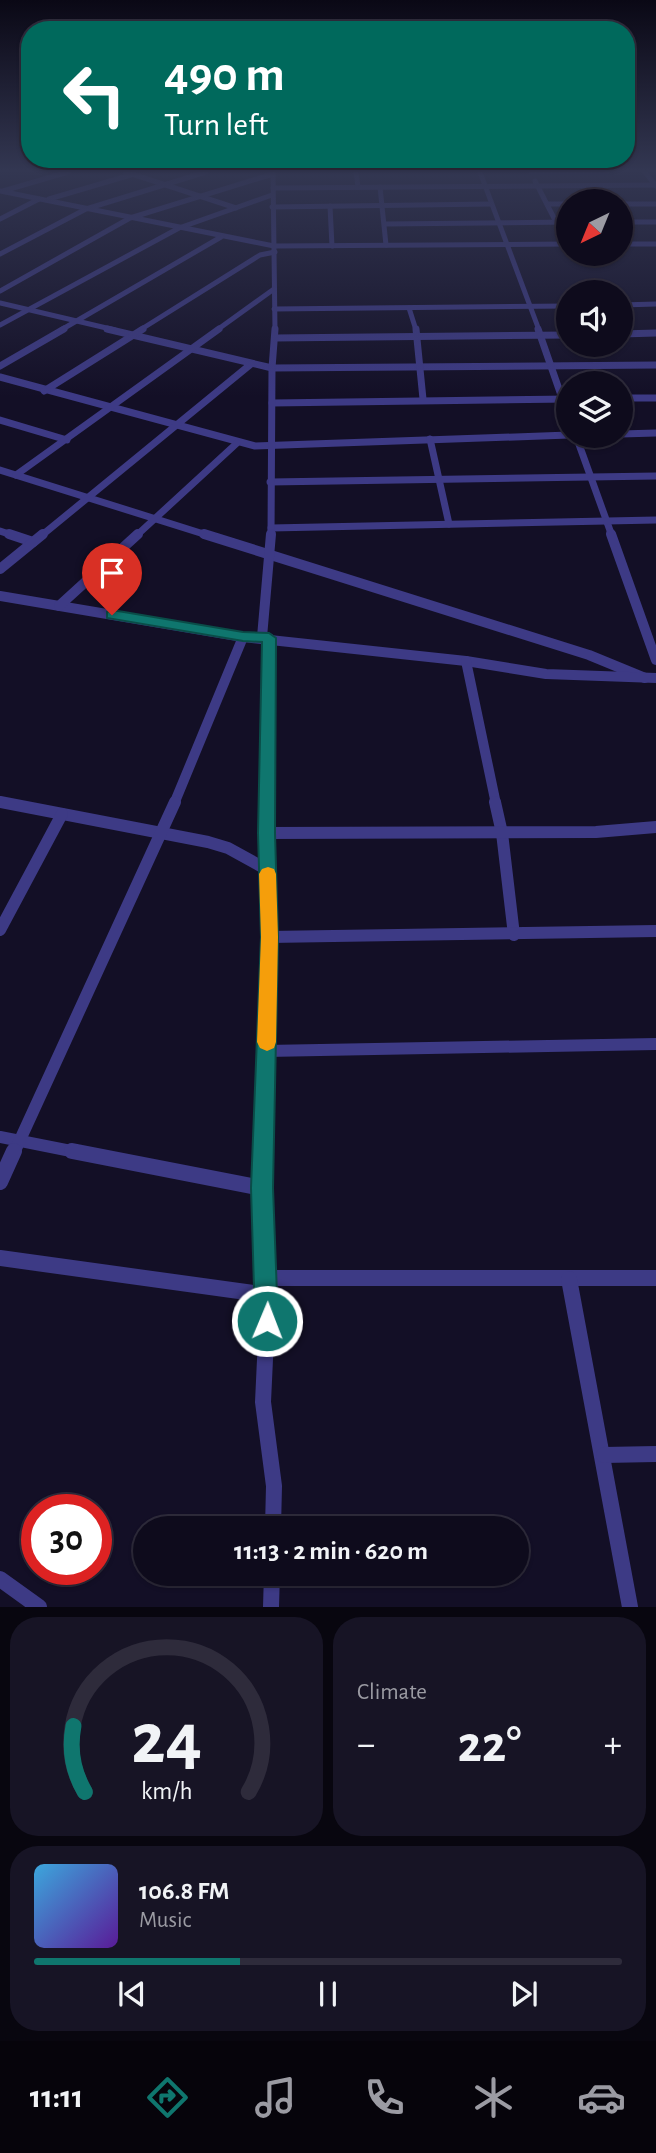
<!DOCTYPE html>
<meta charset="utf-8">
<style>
:root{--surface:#0e0b1c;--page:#171425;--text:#f1f3f6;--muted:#9b9ba3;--line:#2e2b3b;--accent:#0f766e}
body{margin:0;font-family:"Alegreya Sans",sans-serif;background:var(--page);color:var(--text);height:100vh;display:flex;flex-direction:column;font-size:26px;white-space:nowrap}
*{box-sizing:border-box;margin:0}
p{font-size:23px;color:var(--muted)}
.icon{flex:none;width:38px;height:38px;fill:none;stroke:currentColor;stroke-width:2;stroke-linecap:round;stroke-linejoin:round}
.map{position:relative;height:1607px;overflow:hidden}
.panel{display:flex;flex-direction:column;gap:10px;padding:10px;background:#08060f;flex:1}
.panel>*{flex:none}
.guide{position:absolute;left:21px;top:21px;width:614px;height:147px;border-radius:28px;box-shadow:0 2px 5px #0004,0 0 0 2px var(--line);background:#00695c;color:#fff;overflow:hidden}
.needle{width:46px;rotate:223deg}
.buttons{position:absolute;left:556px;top:189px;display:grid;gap:14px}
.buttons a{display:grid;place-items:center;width:77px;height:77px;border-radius:50%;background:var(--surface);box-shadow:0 2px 5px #0004,0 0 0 2px var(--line);font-size:35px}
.speed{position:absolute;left:21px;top:1494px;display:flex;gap:14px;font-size:35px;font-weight:700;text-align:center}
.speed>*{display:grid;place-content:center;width:91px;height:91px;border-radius:50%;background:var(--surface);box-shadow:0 2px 5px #0004,0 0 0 2px var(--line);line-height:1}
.speed .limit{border:10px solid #d22;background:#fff;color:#111}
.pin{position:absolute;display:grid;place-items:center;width:60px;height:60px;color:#fff;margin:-72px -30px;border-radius:50% 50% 50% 0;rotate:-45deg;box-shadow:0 0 7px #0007}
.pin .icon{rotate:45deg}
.me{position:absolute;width:77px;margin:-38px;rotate:1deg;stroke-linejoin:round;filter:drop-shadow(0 0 5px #0008)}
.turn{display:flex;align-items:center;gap:24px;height:147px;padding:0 28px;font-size:32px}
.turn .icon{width:91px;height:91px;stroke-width:2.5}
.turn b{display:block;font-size:49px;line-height:60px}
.big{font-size:52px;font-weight:700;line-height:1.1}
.panel .tile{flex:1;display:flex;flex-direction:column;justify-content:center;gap:10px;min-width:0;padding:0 24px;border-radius:28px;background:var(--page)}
.panel .dial{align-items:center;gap:0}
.dial svg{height:182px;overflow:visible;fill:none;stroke:var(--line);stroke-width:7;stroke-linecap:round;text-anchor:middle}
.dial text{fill:var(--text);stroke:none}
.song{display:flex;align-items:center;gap:21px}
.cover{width:84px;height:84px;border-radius:10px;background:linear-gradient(135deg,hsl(200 70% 55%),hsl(270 70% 35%))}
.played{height:7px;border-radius:4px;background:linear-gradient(90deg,var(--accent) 35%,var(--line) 35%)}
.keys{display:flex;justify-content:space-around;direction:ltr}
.heat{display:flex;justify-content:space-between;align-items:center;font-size:38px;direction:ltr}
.panel .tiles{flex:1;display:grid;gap:10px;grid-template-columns:1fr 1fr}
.tile:last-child{grid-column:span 2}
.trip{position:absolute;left:133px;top:1516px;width:396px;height:70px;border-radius:35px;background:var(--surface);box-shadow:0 2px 5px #0004,0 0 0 2px var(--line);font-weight:700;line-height:70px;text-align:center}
.tabs{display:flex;height:112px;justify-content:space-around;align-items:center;background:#06040b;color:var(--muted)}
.tabs .icon{width:49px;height:49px}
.tabs .on{color:var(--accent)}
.tabs b{font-size:32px;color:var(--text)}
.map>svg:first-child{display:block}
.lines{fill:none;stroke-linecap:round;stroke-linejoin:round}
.minor-far4{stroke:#3d3a85;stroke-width:5}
.minor-far3{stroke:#3d3a85;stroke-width:7}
.minor-far2{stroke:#3d3a85;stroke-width:10}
.minor-far1{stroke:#3d3a85;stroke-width:12}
.minor{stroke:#3d3a85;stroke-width:16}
.route{fill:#0f766e;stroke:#0a4d48;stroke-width:2}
.slow{fill:#f59e0b}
</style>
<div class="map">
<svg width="656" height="1607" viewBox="0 0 656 1607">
<rect width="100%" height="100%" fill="#130f26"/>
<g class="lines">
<g class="minor-far4">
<polyline points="126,172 236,208"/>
<polyline points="273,172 275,330"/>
<polyline points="356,172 358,187"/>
<polyline points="480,172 539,330"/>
<polyline points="531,172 607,172"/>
<polyline points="645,172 656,186"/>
<polyline points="535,181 556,222"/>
<polyline points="380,187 386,245"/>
<polyline points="273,188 656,185"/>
<polyline points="0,191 274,246 569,244"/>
<polyline points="3,191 68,172"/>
<polyline points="49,199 134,174"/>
<polyline points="547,204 569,204"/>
<polyline points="621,204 656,204"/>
<polyline points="330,206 332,246"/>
<polyline points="272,207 491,204"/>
<polyline points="0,219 39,199"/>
<polyline points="621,222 656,222"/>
<polyline points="385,224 569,222"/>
<polyline points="621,244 656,244"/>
<polyline points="0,254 86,209 206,172"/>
<polyline points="0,291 130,218 273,174"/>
<polyline points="0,303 115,330"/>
<polyline points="621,305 656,304"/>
<polyline points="409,308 416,330"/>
<polyline points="274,309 569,306"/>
<polyline points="0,325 179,228 272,195"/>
<polyline points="61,330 221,237"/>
<polyline points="140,330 260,255 275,252"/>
<polyline points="217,330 274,289"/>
</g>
<g class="minor-far3">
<polyline points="107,329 272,368 656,365"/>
<polyline points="416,329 423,399"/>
<polyline points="538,329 569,418"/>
<polyline points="621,334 656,333"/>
<polyline points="275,338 569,335"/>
<polyline points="0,366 64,329"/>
<polyline points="0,377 255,446 569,435"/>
<polyline points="44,391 143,329"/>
<polyline points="621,398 656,398"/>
<polyline points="272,403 569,399"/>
<polyline points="0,420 67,440"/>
<polyline points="621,434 656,433"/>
<polyline points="576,436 612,536"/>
<polyline points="430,439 449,524"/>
<polyline points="0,470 210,536"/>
<polyline points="16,475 219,329"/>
<polyline points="270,482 656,476"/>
<polyline points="271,528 656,520"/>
<polyline points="0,531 15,536"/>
<polyline points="41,536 251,364"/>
<polyline points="136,536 237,443"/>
<polyline points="271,536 272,368 275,329"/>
</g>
<g class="minor-far2">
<polyline points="9,534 33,542"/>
<polyline points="204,534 589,655 645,678"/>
<polyline points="611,534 656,660"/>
<polyline points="0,569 43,534"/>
<polyline points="0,596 243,637 466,661 546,674 656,678"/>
<polyline points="59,606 138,534"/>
<polyline points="262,637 271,534"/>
<polyline points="466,661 496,804"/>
<polyline points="0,802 9,804"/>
<polyline points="174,804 243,637"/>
<polyline points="267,804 269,638"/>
</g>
<g class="minor-far1">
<polyline points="0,802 208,842 228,848 268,870"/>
<polyline points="495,802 502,833 514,935"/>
<polyline points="267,833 596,832 656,827"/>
<polyline points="0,930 62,814"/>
<polyline points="269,937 656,931"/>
<polyline points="266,1051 656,1044"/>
<polyline points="0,1137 81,1153"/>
<polyline points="14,1153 175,802"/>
<polyline points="263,1153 269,937 267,802"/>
</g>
<g class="minor">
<polyline points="72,1151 262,1188"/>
<polyline points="263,1151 262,1188 268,1295 263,1402 274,1486 273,1528"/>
<polyline points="0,1182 14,1151"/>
<polyline points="0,1258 268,1295"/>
<polyline points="267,1278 656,1278"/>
<polyline points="569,1279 630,1607"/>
<polyline points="604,1455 656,1454"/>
<polyline points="0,1579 39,1607"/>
<polyline points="271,1607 272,1573"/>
</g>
</g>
<linearGradient id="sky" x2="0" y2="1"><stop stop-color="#0a0815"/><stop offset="0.43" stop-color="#333752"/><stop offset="1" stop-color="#333752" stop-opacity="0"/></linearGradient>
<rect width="656" height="397" fill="url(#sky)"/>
<polygon class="route" points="112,610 243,632 269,633 276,638 275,833 278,937 273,1188 278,1321 275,1330 267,1333 259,1330 255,1321 251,1188 261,937 258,833 262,642 243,641 107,618 107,612"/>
<polygon class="slow" points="268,867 274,869 276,874 278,937 276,1042 274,1048 267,1051 260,1048 257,1042 261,937 259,874 262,869"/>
</svg>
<div class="buttons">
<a><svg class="needle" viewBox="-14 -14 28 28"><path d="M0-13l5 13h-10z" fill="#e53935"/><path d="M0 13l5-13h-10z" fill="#9b9ba3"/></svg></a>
<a><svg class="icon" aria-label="sound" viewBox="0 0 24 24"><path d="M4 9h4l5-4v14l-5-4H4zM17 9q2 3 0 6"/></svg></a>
<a><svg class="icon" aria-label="layers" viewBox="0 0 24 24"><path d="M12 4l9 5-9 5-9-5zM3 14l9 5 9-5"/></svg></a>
</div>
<div class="speed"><div class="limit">30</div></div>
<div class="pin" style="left:112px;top:615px;background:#d93025"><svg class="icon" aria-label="arrive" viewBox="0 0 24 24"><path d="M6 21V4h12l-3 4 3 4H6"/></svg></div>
<svg class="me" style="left:267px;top:1321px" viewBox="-20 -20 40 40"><circle r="17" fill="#0f766e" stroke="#fff" stroke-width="3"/><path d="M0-11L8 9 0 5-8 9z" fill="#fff"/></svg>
<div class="trip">11:13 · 2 min · 620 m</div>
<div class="guide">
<div class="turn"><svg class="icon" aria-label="left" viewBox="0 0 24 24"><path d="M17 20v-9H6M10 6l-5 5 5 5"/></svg><div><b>490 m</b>Turn left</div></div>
</div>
</div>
<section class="panel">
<div class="tiles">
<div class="tile dial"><svg viewBox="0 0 100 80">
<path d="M14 69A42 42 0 1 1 86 69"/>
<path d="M14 69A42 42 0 0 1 9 40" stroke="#0f766e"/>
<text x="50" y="56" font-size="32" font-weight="700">24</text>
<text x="50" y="72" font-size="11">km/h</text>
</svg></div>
<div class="tile"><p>Climate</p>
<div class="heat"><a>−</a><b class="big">22°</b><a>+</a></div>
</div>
<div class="tile">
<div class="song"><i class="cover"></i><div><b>106.8 FM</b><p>Music</p></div></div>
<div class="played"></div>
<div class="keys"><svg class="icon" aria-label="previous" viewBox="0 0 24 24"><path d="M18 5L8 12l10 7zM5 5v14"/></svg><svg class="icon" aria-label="pause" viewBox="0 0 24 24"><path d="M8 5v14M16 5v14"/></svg><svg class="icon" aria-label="next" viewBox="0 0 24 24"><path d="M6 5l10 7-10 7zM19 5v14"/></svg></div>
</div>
</div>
</section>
<nav class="tabs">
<b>11:11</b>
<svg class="icon on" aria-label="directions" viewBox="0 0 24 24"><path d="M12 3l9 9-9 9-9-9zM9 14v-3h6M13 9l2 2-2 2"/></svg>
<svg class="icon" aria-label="music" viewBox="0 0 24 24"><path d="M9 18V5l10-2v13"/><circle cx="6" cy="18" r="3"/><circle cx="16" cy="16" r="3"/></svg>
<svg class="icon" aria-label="phone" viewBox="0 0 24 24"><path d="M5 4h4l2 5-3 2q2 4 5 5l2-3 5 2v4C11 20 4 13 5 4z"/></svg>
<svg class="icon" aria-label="climate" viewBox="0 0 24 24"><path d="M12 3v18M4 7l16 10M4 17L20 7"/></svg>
<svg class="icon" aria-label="car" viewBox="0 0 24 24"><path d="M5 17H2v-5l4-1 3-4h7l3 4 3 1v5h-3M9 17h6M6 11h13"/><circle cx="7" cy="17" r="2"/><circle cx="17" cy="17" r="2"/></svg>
</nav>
